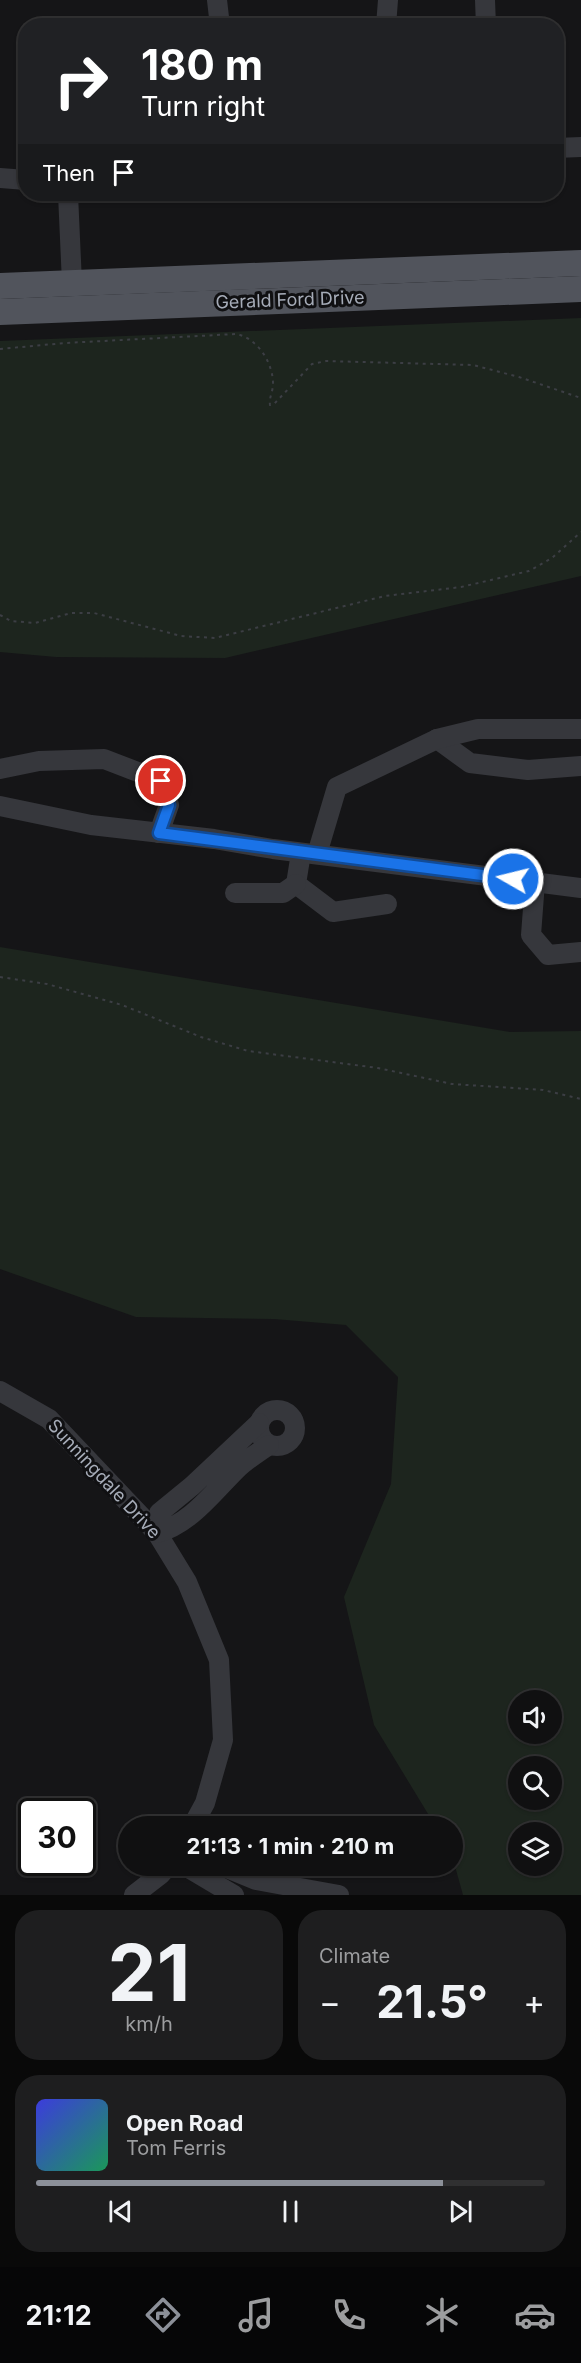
<!DOCTYPE html>
<meta charset="utf-8">
<style>
:root{--surface:#101011;--page:#1e1e1f;--text:#f1f3f6;--muted:#9c9d9f;--line:#303031;--accent:#8c9099}
body{margin:0;font-family:Inter,sans-serif;background:var(--page);color:var(--text);height:100vh;display:flex;flex-direction:column;font-size:22px;white-space:nowrap}
*{box-sizing:border-box;margin:0}
p{font-size:20px;color:var(--muted)}
.icon{flex:none;width:33px;height:33px;fill:none;stroke:currentColor;stroke-width:2;stroke-linecap:round;stroke-linejoin:round}
.map{position:relative;height:1895px;overflow:hidden}
.details{display:flex;flex-direction:column;gap:15px;padding:15px;background:#090909;flex:1}
.details>*{flex:none}
.top-card{position:absolute;left:18px;top:18px;width:546px;height:183px;border-radius:24px;box-shadow:0 2px 4px #0004,0 0 0 2px var(--line);background:#202124;color:#fff;overflow:hidden}
.buttons{position:absolute;left:508px;top:1690px;display:grid;gap:12px}
.buttons a{display:grid;place-items:center;width:54px;height:54px;border-radius:50%;background:var(--surface);box-shadow:0 2px 4px #0004,0 0 0 2px var(--line);font-size:30px}
.speed{position:absolute;left:18px;top:1798px;display:flex;gap:12px;font-size:30px;font-weight:700;text-align:center}
.speed>*{display:grid;place-content:center;width:78px;height:78px;border-radius:50%;background:var(--surface);box-shadow:0 2px 4px #0004,0 0 0 2px var(--line);line-height:1}
.speed .limit{border:3px solid #111;border-radius:9px;background:#fff;color:#111}
.pin{position:absolute;display:grid;place-items:center;width:51px;height:51px;color:#fff;margin:-26px;border:3px solid #fff;border-radius:50%;box-shadow:0 2px 6px #0007}
.me{position:absolute;width:66px;margin:-33px;rotate:278deg;stroke-linejoin:round;filter:drop-shadow(0 0 4px #0008)}
.turn{display:flex;align-items:center;gap:21px;height:126px;padding:0 24px;font-size:27px}
.turn .icon{width:78px;height:78px;stroke-width:2.5}
.turn b{display:block;font-size:42px;line-height:51px}
.then{display:flex;align-items:center;height:57px;padding:0 24px;background:#0003;gap:12px;font-size:22px}
.big{font-size:45px;font-weight:700;line-height:1.1}
.details .widget{flex:1;display:flex;flex-direction:column;justify-content:center;gap:9px;min-width:0;padding:0 21px;border-radius:24px;background:var(--page)}
.details .dial{align-items:center;gap:0}
.dial b{font-size:78px;line-height:1}
.song{display:flex;align-items:center;gap:18px}
.cover{width:72px;height:72px;border-radius:9px;background:linear-gradient(135deg,hsl(240 70% 55%),hsl(150 70% 35%))}
.played{height:6px;border-radius:3px;background:linear-gradient(90deg,var(--accent) 80%,var(--line) 80%)}
.keys{display:flex;justify-content:space-around;direction:ltr}
.heat{display:flex;justify-content:space-between;align-items:center;font-size:33px;direction:ltr}
.details .tiles{flex:1;display:grid;gap:15px;grid-template-columns:1fr 1fr}
.widget:last-child{grid-column:span 2}
.trip{position:absolute;left:118px;top:1816px;width:345px;height:60px;border-radius:30px;background:var(--surface);box-shadow:0 2px 4px #0004,0 0 0 2px var(--line);font-weight:700;line-height:60px;text-align:center}
.tabs{display:flex;height:96px;justify-content:space-around;align-items:center;background:#060607;color:var(--muted)}
.tabs .icon{width:42px;height:42px}
.tabs .current{color:var(--accent)}
.tabs b{font-size:27px;color:var(--text)}
.map>svg:first-child{display:block}
.green{fill:#1d251e;fill-rule:evenodd}
.lines{fill:none;stroke-linecap:round;stroke-linejoin:round}
.path{stroke:#3c3e44;stroke-width:2;stroke-dasharray:3 4.5;stroke-linecap:butt}
.minor{stroke:#36373c;stroke-width:20}
.major{stroke:#51545c;stroke-width:26}
.route-casing{stroke:#114b97;stroke-width:15}
.route{stroke:#1a73e8;stroke-width:10}
.labels{text-anchor:middle;stroke-width:6;stroke-linejoin:round;paint-order:stroke}
.street-label{font-size:18px;fill:#a6acb8;stroke:#101012}
</style>
<div class="map">
<svg width="581" height="1895" viewBox="0 0 581 1895">
<rect width="100%" height="100%" fill="#151517"/>
<g class="green">
<polygon points="581,318 581,576 225,658 56,657 0,652 0,341"/>
<path d="M0,947L510,1032L581,1031V1895H463L453,1859V1827H436L374,1725L344,1597L391,1484L398,1377L346,1325L274,1319L136,1317L0,1269ZM519,1701H552V1734H519ZM519,1767H552V1800H519ZM519,1833H552V1866H519Z"/>
</g>
<g class="lines">
<g class="path">
<path d="M0,349L65,343L236,334C258,338 274,364 273,386C272,393 269,399 270,405L274,404L312,364L326,361L473,365L519,377L581,398"/>
<polyline points="0,615 11,621 35,623 71,613 94,613 181,636 215,638 385,596 461,587 529,571 552,558 581,532"/>
<polyline points="0,977 47,984 122,1005 201,1037 248,1051 378,1068 452,1084 543,1090 581,1099"/>
</g>
<g class="minor">
<polyline points="217,0 220,26"/>
<polyline points="485,0 486,26"/>
<polyline points="386,26 388,0"/>
<polyline points="556,148 581,147"/>
<polyline points="0,178 26,180"/>
<polyline points="68,194 72,283"/>
<polyline points="437,739 470,763 528,770 581,766"/>
<polyline points="0,769 39,761 104,759 161,781 169,805 159,833"/>
<polyline points="0,806 91,825 214,839 273,849 581,888"/>
<polyline points="301,853 296,884 333,912 387,904"/>
<polyline points="317,854 337,787 437,739 478,729 581,729"/>
<polyline points="535,882 531,935 548,955 581,952"/>
<polyline points="235,893 283,893 296,884"/>
<polyline points="0,1391 49,1419 157,1533 187,1582 219,1660 223,1740 205,1803 192,1827"/>
<circle cx="277" cy="1428" r="18"/>
<path d="M259,1423L192,1486L159,1513L157,1533C191,1524 214,1491 239,1467C248,1459 259,1452 269,1445"/>
<polyline points="185,1866 234,1895"/>
<polyline points="222,1866 256,1880 339,1895"/>
<polyline points="134,1895 161,1874 168,1866"/>
</g>
<g class="major">
<polyline points="0,286 581,263"/>
<polyline points="0,312 581,289"/>
</g>
</g>
<g class="lines">
<g class="route-casing">
<polyline id="route" points="161,781 169,805 159,833 513,879"/>
</g>
<use href="#route" class="route"/>
</g>
<g class="labels">
<g class="street-label">
<text transform="translate(290 300) rotate(-2)" y="6">Gerald Ford Drive</text>
<text transform="translate(104 1479) rotate(47)" y="6">Sunningdale Drive</text>
</g>
</g>
</svg>
<div class="buttons">
<a><svg class="icon" aria-label="sound" viewBox="0 0 24 24"><path d="M4 9h4l5-4v14l-5-4H4zM17 9q2 3 0 6"/></svg></a>
<a><svg class="icon" aria-label="search" viewBox="0 0 24 24"><circle cx="10" cy="10" r="6"/><path d="M15 15l6 6"/></svg></a>
<a><svg class="icon" aria-label="layers" viewBox="0 0 24 24"><path d="M12 4l9 5-9 5-9-5zM3 14l9 5 9-5"/></svg></a>
</div>
<div class="speed"><div class="limit">30</div></div>
<div class="pin" style="left:161px;top:781px;background:#d93025"><svg class="icon" aria-label="arrive" viewBox="0 0 24 24"><path d="M6 21V4h12l-3 4 3 4H6"/></svg></div>
<svg class="me" style="left:513px;top:879px" viewBox="-20 -20 40 40"><circle r="17" fill="#1a73e8" stroke="#fff" stroke-width="3"/><path d="M0-11L8 9 0 5-8 9z" fill="#fff"/></svg>
<div class="trip">21:13 · 1 min · 210 m</div>
<div class="top-card">
<div class="turn"><svg class="icon" aria-label="right" viewBox="0 0 24 24"><path d="M7 20v-9h11M14 6l5 5-5 5"/></svg><div><b>180 m</b>Turn right</div></div>
<div class="then">Then<svg class="icon" aria-label="arrive" viewBox="0 0 24 24"><path d="M6 21V4h12l-3 4 3 4H6"/></svg></div>
</div>
</div>
<section class="details">
<div class="tiles">
<div class="widget dial"><b>21</b><p>km/h</p></div>
<div class="widget"><p>Climate</p>
<div class="heat"><a>−</a><b class="big">21.5°</b><a>+</a></div>
</div>
<div class="widget">
<div class="song"><i class="cover"></i><div><b>Open Road</b><p>Tom Ferris</p></div></div>
<div class="played"></div>
<div class="keys"><svg class="icon" aria-label="previous" viewBox="0 0 24 24"><path d="M18 5L8 12l10 7zM5 5v14"/></svg><svg class="icon" aria-label="pause" viewBox="0 0 24 24"><path d="M8 5v14M16 5v14"/></svg><svg class="icon" aria-label="next" viewBox="0 0 24 24"><path d="M6 5l10 7-10 7zM19 5v14"/></svg></div>
</div>
</div>
</section>
<nav class="tabs">
<b>21:12</b>
<svg class="icon current" aria-label="directions" viewBox="0 0 24 24"><path d="M12 3l9 9-9 9-9-9zM9 14v-3h6M13 9l2 2-2 2"/></svg>
<svg class="icon" aria-label="music" viewBox="0 0 24 24"><path d="M9 18V5l10-2v13"/><circle cx="6" cy="18" r="3"/><circle cx="16" cy="16" r="3"/></svg>
<svg class="icon" aria-label="phone" viewBox="0 0 24 24"><path d="M5 4h4l2 5-3 2q2 4 5 5l2-3 5 2v4C11 20 4 13 5 4z"/></svg>
<svg class="icon" aria-label="climate" viewBox="0 0 24 24"><path d="M12 3v18M4 7l16 10M4 17L20 7"/></svg>
<svg class="icon" aria-label="car" viewBox="0 0 24 24"><path d="M5 17H2v-5l4-1 3-4h7l3 4 3 1v5h-3M9 17h6M6 11h13"/><circle cx="7" cy="17" r="2"/><circle cx="17" cy="17" r="2"/></svg>
</nav>
